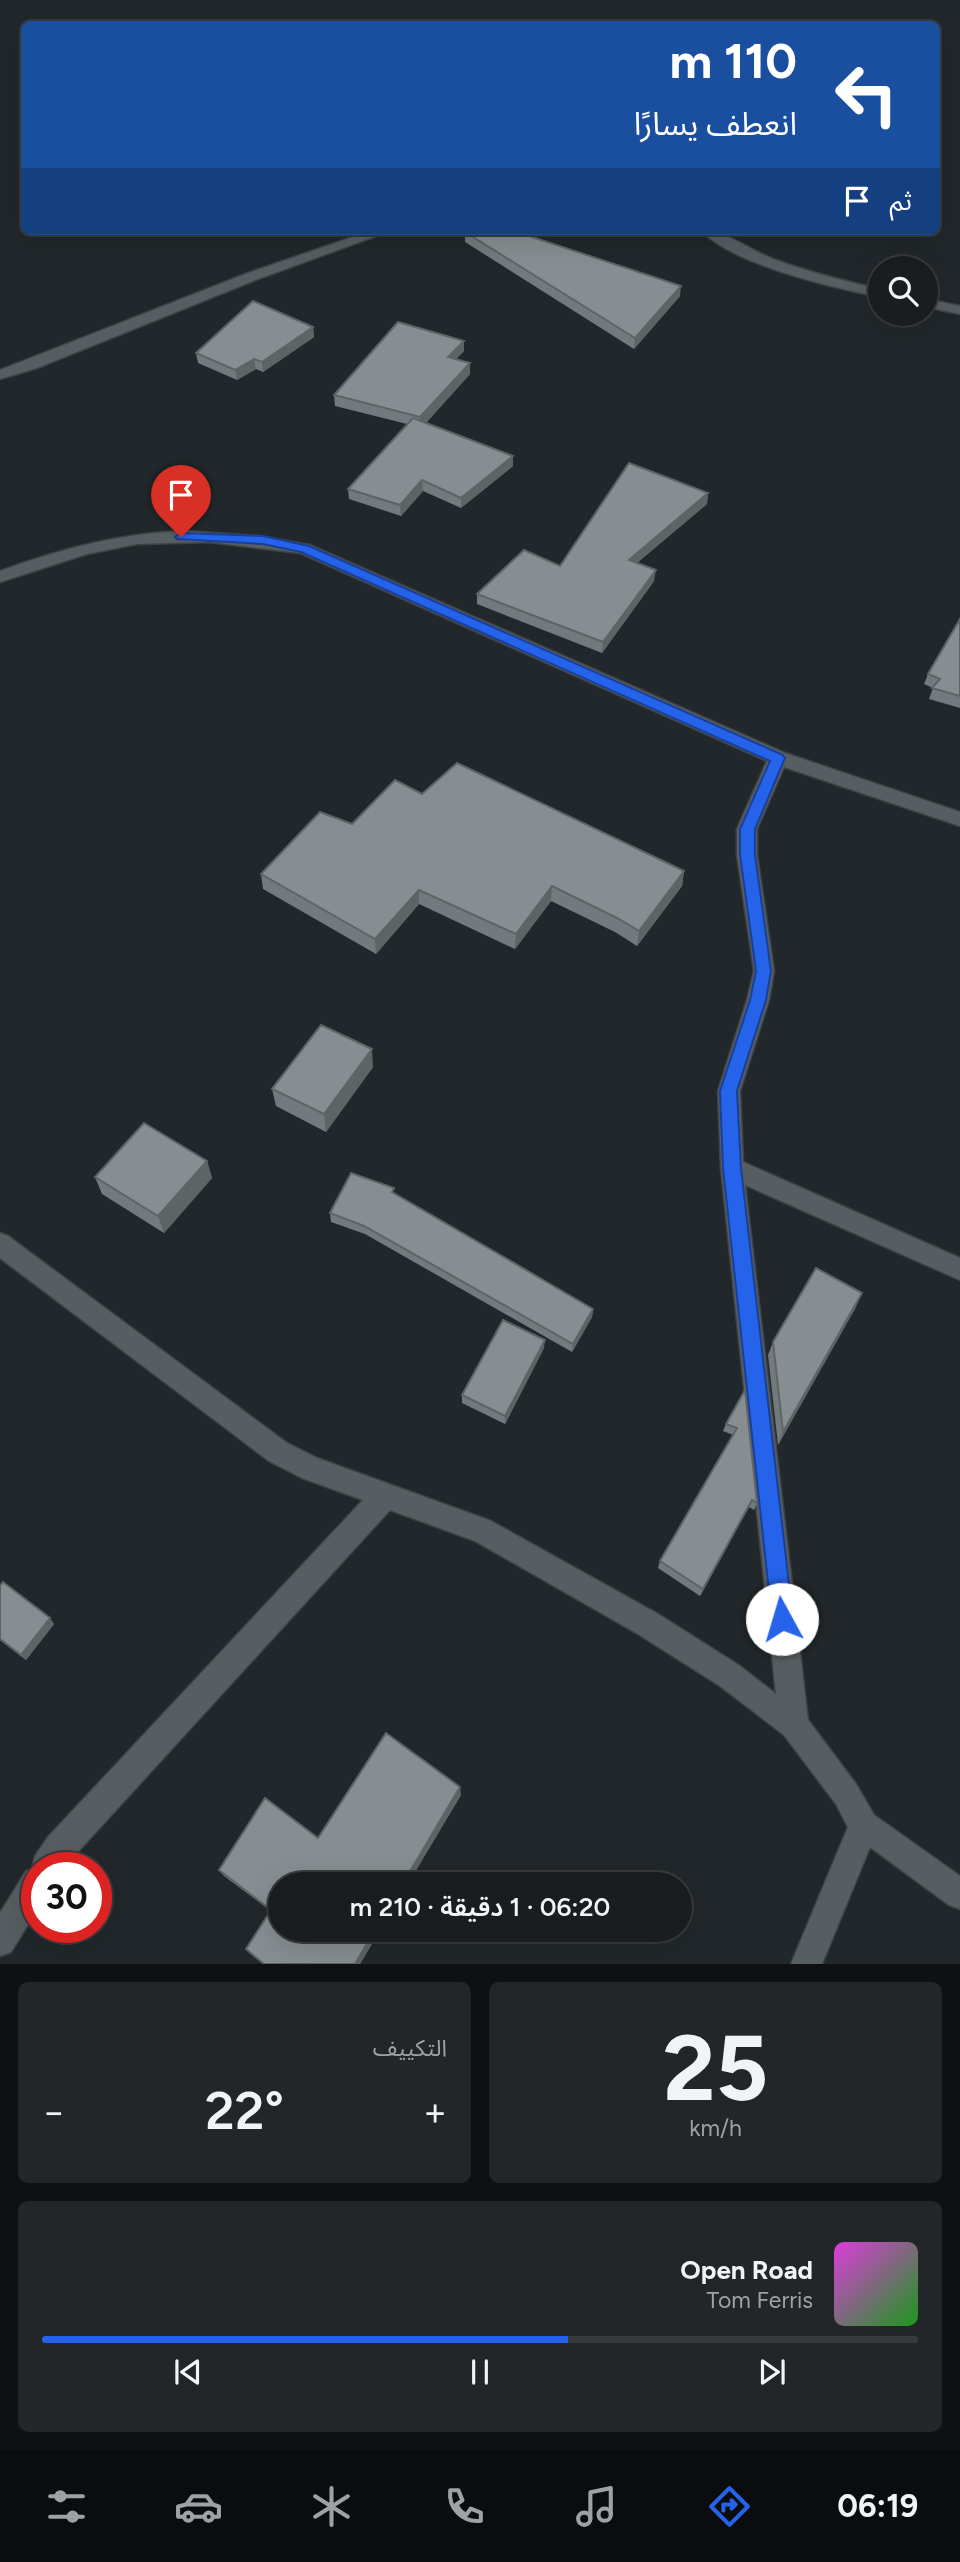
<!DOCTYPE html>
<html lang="ar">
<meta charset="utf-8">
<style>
:root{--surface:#191d20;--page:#222629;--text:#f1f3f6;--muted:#9fa2a5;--line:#373b3e;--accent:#2563eb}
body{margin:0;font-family:Figtree,"Noto Sans Arabic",sans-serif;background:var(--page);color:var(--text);direction:rtl;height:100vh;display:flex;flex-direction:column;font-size:26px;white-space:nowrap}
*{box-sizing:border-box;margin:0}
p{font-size:23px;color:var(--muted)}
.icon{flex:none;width:38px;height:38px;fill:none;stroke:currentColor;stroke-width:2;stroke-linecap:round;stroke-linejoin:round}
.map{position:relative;height:1964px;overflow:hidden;direction:ltr}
.panel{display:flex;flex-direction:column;gap:18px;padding:18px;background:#0e1012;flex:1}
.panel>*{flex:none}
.guide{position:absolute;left:21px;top:21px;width:919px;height:214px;border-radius:10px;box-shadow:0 7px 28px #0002,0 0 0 2px var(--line);direction:rtl;background:#1a4fa0;color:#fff;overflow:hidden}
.tools{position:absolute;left:868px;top:256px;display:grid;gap:14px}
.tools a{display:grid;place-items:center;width:70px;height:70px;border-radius:50%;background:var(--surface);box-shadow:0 7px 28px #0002,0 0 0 2px var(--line);font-size:35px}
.speed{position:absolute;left:21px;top:1852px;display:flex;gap:14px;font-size:35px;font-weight:700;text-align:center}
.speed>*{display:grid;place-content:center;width:91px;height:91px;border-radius:50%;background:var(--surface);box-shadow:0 7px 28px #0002,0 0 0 2px var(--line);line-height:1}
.speed .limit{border:10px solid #d22;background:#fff;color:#111}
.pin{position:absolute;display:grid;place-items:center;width:60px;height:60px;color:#fff;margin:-72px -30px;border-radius:50% 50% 50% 0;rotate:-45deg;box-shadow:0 0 7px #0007}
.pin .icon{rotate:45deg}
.me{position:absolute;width:77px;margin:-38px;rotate:354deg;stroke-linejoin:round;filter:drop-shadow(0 0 5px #0008)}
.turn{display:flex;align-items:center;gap:24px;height:147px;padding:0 28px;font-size:32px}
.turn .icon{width:91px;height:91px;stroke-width:2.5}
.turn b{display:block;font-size:49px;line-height:60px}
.then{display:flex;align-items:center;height:66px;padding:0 28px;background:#0003;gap:14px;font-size:26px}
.big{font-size:52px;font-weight:600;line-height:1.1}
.panel .tile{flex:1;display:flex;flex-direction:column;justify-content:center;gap:10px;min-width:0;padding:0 24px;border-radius:10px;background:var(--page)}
.panel .dial{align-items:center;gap:0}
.dial b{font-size:91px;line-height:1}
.song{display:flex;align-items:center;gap:21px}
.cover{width:84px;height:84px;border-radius:10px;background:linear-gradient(135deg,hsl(300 70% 55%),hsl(120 70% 35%))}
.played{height:7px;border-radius:4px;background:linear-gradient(90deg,var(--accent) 60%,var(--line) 60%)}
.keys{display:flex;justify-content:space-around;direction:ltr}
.heat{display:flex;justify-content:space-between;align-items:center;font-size:38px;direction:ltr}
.panel .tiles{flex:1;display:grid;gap:18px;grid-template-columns:1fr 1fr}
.tile:last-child{grid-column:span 2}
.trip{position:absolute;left:268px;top:1872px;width:424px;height:70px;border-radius:35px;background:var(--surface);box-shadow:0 7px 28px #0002,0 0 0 2px var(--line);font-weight:600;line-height:70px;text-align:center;direction:rtl}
.menu{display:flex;height:112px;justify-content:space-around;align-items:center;background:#0a0c0d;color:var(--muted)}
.menu .icon{width:49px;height:49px}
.menu .current{color:var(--accent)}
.menu b{font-size:32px;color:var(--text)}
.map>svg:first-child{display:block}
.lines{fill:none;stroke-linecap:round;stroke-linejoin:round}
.street-casing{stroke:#3d4244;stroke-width:3}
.street{fill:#575e61;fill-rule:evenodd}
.wall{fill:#737a7d}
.shaded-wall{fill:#5e6366}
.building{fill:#868e91;stroke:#5e6366;stroke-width:2}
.route{fill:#2563eb;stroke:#184099;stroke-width:2}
</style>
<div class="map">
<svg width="960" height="1964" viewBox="0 0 960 1964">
<rect width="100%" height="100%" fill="#21272a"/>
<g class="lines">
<g class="street-casing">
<g id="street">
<polygon points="370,231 390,231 258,279 37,368 0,379 0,370 248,273"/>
<path d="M702,231C727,231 750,250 773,259C808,272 844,281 880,289V297C834,288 734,265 702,231Z"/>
<polygon points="926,299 960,306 960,314 926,307"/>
<path d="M185,531L257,536L310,545L785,753L960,812V826L784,767L757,829V855L774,971L769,1000L740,1091L743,1162L960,1258V1280L745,1185L808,1720L856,1784L874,1815L960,1876V1909L949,1905L870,1847L822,1964H791L848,1827L836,1804L784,1735L720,1686L638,1634L475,1541L390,1510L64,1867H37V1910L11,1952L0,1956V1913L26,1871L32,1869L35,1856L48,1837L363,1500L302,1478L269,1461L0,1258V1233L8,1236L287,1443L317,1458L491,1521L658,1614L740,1666L776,1694L721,1168L718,1091L747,1000L754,971L737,855V829L767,761L300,553L209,542L137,544L87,554L0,582V571C61,549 120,533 185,531Z"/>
</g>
</g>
<use href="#street" class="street"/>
</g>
<g class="wall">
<polygon points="465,232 680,296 634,349 465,242"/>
<polygon points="313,327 314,337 263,372 256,369 237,380 198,363 196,353"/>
<polygon points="464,351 456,359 470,363 470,374 426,423 513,466 461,508 423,491 401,516 349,499 348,489 407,424 335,406 334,395"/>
<polygon points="708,493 707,504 637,563 654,581 602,653 477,604 477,594 560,566"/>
<polygon points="960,619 960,708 929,699 933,688 924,684 928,674"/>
<polygon points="422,794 684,871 682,886 637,946 615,932 551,901 515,949 419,904 376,954 263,889 261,874 352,824"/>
<polygon points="373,1067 326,1132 276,1106 272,1089"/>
<polygon points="207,1161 212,1178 164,1233 102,1194 95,1177"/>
<polygon points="395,1194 593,1309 592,1317 572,1352 365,1234 331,1222 330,1213"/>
<polygon points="856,1307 778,1445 768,1355 773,1342"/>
<polygon points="544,1348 505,1424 462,1403 462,1395"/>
<polygon points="745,1390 757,1503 754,1510 749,1507 700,1596 658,1568 660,1561 733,1435 723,1431 726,1424"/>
<polygon points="0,1586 54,1624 26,1660 0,1640"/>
<polygon points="461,1795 360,1964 264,1964 271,1911 224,1876 219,1870 318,1838"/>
</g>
<g class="shaded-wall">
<polygon points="681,286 680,296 634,349 635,338"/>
<polygon points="313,327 314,337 263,372 262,362"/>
<polygon points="464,341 464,351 448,367 448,357"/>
<polygon points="254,359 256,369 237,380 235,370"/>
<polygon points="470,363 470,374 421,428 420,417"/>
<polygon points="513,456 513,466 461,508 461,498"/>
<polygon points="422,480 423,491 401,516 400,505"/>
<polygon points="708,493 707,504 628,570 629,560"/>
<polygon points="656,570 654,581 602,653 603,642"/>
<polygon points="684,871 682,886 637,946 639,931"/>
<polygon points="552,886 551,901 515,949 516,934"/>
<polygon points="419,890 419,904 376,954 375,939"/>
<polygon points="372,1049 373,1067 326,1132 324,1114"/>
<polygon points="207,1161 212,1178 164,1233 158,1216"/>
<polygon points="862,1293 856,1307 778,1445 783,1432"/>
<polygon points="593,1309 592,1317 572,1352 573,1344"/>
<polygon points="545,1340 544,1348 505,1424 505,1416"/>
<polygon points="752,1500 749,1507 700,1596 703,1589"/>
<polygon points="50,1618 54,1624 26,1660 21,1655"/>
<polygon points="460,1787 461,1795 407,1885 402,1885"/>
<polygon points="375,1930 380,1930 360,1964 355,1964"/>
</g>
<g class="building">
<polygon points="466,231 514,231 681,286 635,338 465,232"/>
<polygon points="253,301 313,327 262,362 254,359 235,370 196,353"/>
<polygon points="398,322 464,341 448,357 470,363 420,417 334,395"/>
<polygon points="413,418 513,456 461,498 422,480 400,505 348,489"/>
<polygon points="629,463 708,493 629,560 656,570 603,642 477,594 524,550 560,566"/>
<polygon points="960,619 960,696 932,688 940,679 928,674"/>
<polygon points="457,763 684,871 639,931 617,918 552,886 516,934 419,890 375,939 261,874 320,812 352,824 395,780 422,794"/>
<polygon points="321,1025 372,1049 324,1114 272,1089"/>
<polygon points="144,1123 207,1161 158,1216 95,1177"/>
<polygon points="351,1173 394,1188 392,1192 593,1309 573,1344 364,1226 330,1213"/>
<polygon points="816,1268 862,1293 783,1432 773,1342"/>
<polygon points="503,1320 545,1340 505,1416 462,1395"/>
<polygon points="745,1390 757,1503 752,1500 703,1589 660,1561 737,1428 726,1424"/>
<polygon points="3,1582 50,1618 21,1655 0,1639 0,1586"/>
<polygon points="386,1733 460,1787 402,1885 280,1885 280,1930 375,1930 355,1964 264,1964 246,1949 271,1910 219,1870 265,1798 318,1838"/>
</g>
<polygon class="route" points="181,533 263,536 309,546 783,755 785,758 755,829 755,855 771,971 766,1000 737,1091 741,1168 793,1619 789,1626 782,1629 775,1626 772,1619 723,1168 720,1091 750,1000 756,971 740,855 740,829 770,761 301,552 263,544 177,539 175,537"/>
</svg>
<div class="tools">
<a><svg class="icon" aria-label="search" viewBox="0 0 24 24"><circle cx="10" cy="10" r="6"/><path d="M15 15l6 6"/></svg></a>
</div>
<div class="speed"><div class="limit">30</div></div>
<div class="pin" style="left:181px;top:537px;background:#d93025"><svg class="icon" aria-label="arrive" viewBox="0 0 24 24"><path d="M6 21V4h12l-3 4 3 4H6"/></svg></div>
<svg class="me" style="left:782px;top:1619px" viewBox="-20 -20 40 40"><circle r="19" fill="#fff"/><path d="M0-13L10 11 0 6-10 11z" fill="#2563eb"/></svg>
<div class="trip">06:20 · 1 دقيقة · 210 m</div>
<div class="guide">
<div class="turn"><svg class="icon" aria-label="left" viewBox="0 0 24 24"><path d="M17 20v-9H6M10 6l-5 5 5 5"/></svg><div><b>110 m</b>انعطف يسارًا</div></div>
<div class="then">ثم<svg class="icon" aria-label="arrive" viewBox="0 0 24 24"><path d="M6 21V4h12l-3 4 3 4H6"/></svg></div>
</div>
</div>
<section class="panel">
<div class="tiles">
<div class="tile dial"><b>25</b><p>km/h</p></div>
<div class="tile"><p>التكييف</p>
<div class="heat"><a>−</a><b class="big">22°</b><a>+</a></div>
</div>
<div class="tile">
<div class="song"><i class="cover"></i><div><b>Open Road</b><p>Tom Ferris</p></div></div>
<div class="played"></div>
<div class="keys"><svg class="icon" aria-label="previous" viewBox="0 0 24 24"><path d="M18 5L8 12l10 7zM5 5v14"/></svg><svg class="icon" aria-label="pause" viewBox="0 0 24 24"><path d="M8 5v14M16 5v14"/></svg><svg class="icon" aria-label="next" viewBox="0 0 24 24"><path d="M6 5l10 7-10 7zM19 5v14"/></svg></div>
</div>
</div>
</section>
<nav class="menu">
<b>06:19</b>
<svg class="icon current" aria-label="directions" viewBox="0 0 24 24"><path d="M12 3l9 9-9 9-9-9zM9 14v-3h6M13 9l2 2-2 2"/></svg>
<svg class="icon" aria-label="music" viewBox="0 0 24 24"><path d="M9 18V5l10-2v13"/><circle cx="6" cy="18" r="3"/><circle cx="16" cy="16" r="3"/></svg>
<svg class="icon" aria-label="phone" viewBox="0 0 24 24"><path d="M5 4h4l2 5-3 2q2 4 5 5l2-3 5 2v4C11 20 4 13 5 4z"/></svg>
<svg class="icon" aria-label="climate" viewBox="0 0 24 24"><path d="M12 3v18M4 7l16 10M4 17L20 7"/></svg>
<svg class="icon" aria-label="car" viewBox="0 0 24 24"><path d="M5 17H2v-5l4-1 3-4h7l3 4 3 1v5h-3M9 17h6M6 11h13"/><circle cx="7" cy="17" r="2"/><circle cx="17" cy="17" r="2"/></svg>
<svg class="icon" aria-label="filters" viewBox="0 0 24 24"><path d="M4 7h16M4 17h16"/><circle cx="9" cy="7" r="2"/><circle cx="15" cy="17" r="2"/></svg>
</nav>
